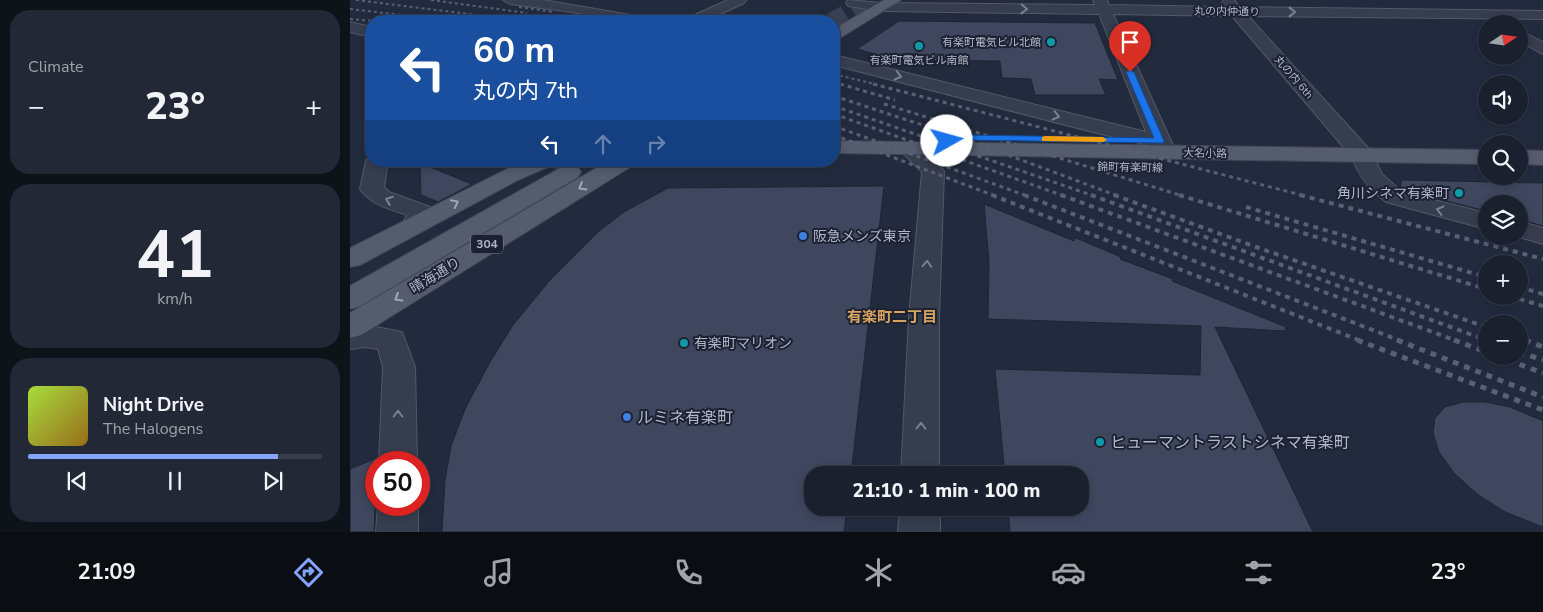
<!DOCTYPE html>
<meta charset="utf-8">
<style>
:root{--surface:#1a202e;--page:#232836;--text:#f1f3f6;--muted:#9fa3aa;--line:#383e4a;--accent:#84a3fc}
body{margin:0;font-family:"Nunito Sans","Noto Sans JP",sans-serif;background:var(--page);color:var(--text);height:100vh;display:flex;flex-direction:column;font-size:19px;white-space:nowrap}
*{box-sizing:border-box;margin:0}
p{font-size:16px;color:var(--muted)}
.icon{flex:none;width:28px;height:28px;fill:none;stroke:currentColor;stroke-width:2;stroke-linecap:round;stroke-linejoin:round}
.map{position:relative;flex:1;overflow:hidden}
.drawer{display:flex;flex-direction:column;gap:10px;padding:10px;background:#0e1219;width:350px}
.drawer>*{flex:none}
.top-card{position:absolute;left:15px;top:15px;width:475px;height:152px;border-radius:20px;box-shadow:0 2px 8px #0003,0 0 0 1px var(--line);background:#1a4fa0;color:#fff;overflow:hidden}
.needle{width:32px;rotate:77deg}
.controls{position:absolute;left:1128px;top:15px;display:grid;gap:10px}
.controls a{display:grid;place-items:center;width:50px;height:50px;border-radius:50%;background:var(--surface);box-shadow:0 2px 8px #0003,0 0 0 1px var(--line);font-size:25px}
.speed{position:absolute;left:15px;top:451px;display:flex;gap:10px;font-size:25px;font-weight:700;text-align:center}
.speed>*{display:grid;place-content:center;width:65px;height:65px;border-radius:50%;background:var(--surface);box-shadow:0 2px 8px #0003,0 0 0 1px var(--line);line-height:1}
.speed .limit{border:8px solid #d22;background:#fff;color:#111}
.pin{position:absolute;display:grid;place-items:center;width:42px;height:42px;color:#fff;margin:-51px -21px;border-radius:50% 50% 50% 0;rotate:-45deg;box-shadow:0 0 5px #0007}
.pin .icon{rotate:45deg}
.me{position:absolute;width:55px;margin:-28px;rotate:83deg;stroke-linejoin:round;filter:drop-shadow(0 0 4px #0008)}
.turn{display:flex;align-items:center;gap:18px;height:105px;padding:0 25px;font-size:22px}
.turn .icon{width:65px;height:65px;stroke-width:2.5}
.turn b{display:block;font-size:35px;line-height:42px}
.lanes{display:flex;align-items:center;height:48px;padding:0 25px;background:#0003;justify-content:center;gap:25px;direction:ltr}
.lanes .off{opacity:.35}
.big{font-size:38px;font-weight:800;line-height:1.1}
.drawer .tile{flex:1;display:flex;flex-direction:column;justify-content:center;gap:8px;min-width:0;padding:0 18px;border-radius:20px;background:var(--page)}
.drawer .dial{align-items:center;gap:0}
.dial b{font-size:65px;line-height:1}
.song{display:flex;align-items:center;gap:15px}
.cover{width:60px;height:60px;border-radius:8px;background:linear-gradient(135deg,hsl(80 70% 55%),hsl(40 70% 35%))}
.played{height:5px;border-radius:2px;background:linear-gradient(90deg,var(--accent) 85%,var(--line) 85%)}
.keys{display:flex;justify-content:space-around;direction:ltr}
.heat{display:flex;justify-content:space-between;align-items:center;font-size:28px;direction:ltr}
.trip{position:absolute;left:454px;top:466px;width:285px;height:50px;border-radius:20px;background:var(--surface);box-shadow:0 2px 8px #0003,0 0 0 1px var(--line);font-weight:800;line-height:50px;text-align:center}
.menu{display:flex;height:80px;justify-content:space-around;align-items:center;background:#0a0d12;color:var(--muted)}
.menu .icon{width:35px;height:35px}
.menu .on{color:var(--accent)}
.menu b{font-size:22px;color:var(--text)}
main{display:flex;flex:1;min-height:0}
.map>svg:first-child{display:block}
.building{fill:#3e475e;stroke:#1e2434}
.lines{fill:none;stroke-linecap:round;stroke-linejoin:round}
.major-tunnel-far1{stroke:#384053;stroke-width:16;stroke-dasharray:16 8;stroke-linecap:butt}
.major-tunnel{stroke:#384053;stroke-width:21;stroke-dasharray:21 11;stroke-linecap:butt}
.minor-casing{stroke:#525868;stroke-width:2}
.major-casing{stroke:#404656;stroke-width:2}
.minor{fill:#363d4e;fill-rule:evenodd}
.major{fill:#545c6e;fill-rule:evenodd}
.rail-far3{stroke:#586075;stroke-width:2;stroke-dasharray:3 3;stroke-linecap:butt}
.rail-far2{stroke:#586075;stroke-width:3;stroke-dasharray:4 4;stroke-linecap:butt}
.rail-far1{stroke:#586075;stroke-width:4;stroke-dasharray:5 5;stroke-linecap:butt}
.rail{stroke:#586075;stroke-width:5;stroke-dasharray:6 6;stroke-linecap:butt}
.oneway{stroke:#7a8192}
.oneway2{stroke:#9fa6b7}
.route{fill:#1a73e8;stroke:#114b97}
.slow{fill:#f59e0b}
.culture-dot{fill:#0f9aa8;stroke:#1c2232;stroke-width:2}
.shop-dot{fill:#3f7fe0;stroke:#1c2232;stroke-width:2}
.labels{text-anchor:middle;stroke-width:4;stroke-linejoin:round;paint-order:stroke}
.far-street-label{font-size:11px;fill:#b2b8c9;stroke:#1c2232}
.far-poi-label{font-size:11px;fill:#b2b8c9;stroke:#1c2232;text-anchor:end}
.shield{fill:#1c2232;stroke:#858b9c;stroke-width:1}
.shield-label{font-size:12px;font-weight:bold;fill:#b2b8c9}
.poi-label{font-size:14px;fill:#b2b8c9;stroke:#1c2232;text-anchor:start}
.street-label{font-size:14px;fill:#b2b8c9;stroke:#1c2232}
.neighbourhood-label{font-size:15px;font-weight:bold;fill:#d8a35e;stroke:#1c2232}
.near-poi-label{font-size:16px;fill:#b2b8c9;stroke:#1c2232;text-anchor:start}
</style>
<main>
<section class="drawer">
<div class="tile"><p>Climate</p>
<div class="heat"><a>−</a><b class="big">23°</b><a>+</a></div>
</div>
<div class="tile dial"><b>41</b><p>km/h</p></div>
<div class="tile">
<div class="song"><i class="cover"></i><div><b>Night Drive</b><p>The Halogens</p></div></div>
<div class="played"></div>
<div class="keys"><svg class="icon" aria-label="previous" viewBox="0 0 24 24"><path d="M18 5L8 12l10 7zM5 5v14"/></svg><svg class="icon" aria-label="pause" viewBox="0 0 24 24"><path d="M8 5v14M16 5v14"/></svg><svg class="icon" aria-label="next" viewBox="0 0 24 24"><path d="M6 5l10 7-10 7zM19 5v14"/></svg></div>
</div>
</section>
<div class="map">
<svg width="1193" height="532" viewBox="0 0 1193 532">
<rect width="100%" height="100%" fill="#222b3e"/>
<g class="building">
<polygon points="549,21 745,23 768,80 749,79 756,95 685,95 681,79 652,78 650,61 545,60 507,49"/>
<polygon points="70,163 122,184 88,202 71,195"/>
<polygon points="1052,180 1193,183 1193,226 1169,219 1169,204 1136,204 1136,211 1053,190 1050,188"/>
<polygon points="534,186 501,475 462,475 462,508 497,508 494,532 92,532 95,480 101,446 115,409 140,362 163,325 200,280 248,232 274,212 318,188"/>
<polygon points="634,204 724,241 726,238 771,257 770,259 823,279 822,281 936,327 935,331 865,327 963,532 660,532 658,508 730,508 730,475 655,475 645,369 850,375 851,326 638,319 639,262"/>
<polygon points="1113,402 1135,402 1160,407 1193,421 1193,527 1155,512 1127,494 1104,473 1089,452 1083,433 1085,418 1095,407"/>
<polygon points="27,458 24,532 0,532 0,469"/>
</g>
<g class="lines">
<polyline class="major-tunnel-far1" points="481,21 518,0"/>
<polyline class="major-tunnel" points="204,168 216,161"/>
<g class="minor-casing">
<g id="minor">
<polygon points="153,0 193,0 292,17 297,18 299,21 270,21 222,12 160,4"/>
<polygon points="378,0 396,0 394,3 355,21 336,21 338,18"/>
<path d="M498,0L531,3L745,5L743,0H757L759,5L875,7L872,3L874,0H884L890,7L1193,11V19L898,16L1020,150L1032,174L1052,192L1136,213V229L1036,202C1019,190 1009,176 1002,157L882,16L763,14L826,152L823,157L815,158L807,157L802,146L739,131L484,65V55L796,132L749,14L531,11L498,6L496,3Z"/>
<polygon points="0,22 21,27 21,37 0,32"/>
<polygon points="1169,30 1193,42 1193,54 1169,41"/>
<polygon points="559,142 567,143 594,171 589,317 589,475 551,475 559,317 572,172 548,148 551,143"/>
<path d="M19,156H21V161H38L34,187L39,192L80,207L83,212L74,230L65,233L56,230L52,225L57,215C40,209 21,205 10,189L16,161Z"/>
<polygon points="1169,221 1193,228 1193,244 1166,236 1169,236"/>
<polygon points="15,325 52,332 65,367 67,462 29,462 33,367 28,349 15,347 0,349 0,327"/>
<polygon points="28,505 68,505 68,532 26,532"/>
<polygon points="550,508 590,508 590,532 548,532"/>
</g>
</g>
<g class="major-casing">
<g id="major">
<polygon points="534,0 551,0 490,38 484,40 484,29"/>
<polygon points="484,141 1136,150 1136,164 484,153"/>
<polygon points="1169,150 1193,151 1193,165 1169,164"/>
<polygon points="173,161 203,161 200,166 168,180 10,265 0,267 0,248"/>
<polygon points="258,161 285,161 282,166 11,335 0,338 0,313"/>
<polygon points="220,165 228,167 231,172 228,177 10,306 0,309 0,286 212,167"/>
</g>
</g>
<use href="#minor" class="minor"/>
<use href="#major" class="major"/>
<g class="rail-far3">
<polyline points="6,0 175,21"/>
<polyline points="81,0 177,13"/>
<polyline points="169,7 204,12"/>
<polyline points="0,9 104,21"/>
<polyline points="197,15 232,21"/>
<polyline points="226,15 259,21"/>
<polyline points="168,16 205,21"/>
<polyline points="0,19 26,21"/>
<polyline points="484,74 528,85"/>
<polyline points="484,82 494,85"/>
</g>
<g class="rail-far2">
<polyline points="490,84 545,100"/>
<polyline points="523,84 955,196"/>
<polyline points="484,96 615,139 768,196"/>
<polyline points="534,104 833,196"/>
<polyline points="484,106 744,196"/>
<polyline points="484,114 714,196"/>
<polyline points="484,126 677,196"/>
<polyline points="484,135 645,196"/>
</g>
<g class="rail-far1">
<polyline points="642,195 1011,341"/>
<polyline points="674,195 1051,341"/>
<polyline points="711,195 1107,341"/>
<polyline points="741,195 1136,340"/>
<polyline points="764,195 906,247 1136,327"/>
<polyline points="829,195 1136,289"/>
<polyline points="950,195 1193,259"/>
<polyline points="896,207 1136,277"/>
<polyline points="1169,287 1193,294"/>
<polyline points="1160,296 1193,306"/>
<polyline points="1169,338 1178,341"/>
</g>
<g class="rail">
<polyline points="1007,340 1193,410"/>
<polyline points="1047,340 1193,397"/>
<polyline points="1104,340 1136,352"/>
<polyline points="1175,340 1193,347"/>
<polyline points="1169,352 1193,360"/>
<polyline points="1147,356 1193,373"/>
</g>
</g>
<defs><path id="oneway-chevron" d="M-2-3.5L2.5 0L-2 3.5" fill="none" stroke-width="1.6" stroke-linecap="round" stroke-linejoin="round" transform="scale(1.25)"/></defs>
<g class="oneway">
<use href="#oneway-chevron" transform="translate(674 9) rotate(1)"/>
<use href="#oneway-chevron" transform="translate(942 12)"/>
<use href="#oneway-chevron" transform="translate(548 76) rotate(14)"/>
<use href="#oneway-chevron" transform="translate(706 116) rotate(14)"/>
<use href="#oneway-chevron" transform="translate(39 200) rotate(-159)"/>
<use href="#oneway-chevron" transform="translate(1090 210) rotate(-166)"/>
<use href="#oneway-chevron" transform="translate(577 264) rotate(-86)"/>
<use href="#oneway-chevron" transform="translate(48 414) rotate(-90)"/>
<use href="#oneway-chevron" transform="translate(571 426) rotate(-89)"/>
</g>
<g class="oneway2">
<use href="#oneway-chevron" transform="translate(232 187) rotate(149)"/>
<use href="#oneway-chevron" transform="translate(105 203) rotate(-27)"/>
<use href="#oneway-chevron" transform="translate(48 298) rotate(149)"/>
</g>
<polygon class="route" points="780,70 784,72 814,141 813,143 616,140 597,144 593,141 616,135 804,138 776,72"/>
<polygon class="slow" points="695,136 753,137 757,140 753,142 692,141 692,137"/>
<g class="culture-dot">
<circle cx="701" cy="42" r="5"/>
<circle cx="569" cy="46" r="5"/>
<circle cx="1109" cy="193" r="5"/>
<circle cx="334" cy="343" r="5"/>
<circle cx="750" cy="442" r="5"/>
</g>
<g class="shop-dot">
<circle cx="453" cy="236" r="5"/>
<circle cx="277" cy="417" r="5"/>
</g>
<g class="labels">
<g class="far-street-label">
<text transform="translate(877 11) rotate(1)" y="4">丸の内仲通り</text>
<text transform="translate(944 77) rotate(49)" y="4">丸の内 6th</text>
<text transform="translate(855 153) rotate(1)" y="4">大名小路</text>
<text transform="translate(780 167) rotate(1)" y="4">錦町有楽町線</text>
</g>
<g class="far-poi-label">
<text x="691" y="46">有楽町電気ビル北館</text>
<text x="569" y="64" text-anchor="middle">有楽町電気ビル南館</text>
</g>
<rect class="shield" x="121" y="234.5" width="32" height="19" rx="4"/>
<g class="shield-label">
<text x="137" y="248">304</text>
</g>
<g class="poi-label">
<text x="1099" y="198" text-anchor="end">角川シネマ有楽町</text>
<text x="463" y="241">阪急メンズ東京</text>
<text x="344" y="348">有楽町マリオン</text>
</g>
<g class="street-label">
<text transform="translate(85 275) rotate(-31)" y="5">晴海通り</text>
</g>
<g class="neighbourhood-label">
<text x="542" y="322">有楽町二丁目</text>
</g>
<g class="near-poi-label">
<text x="287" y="423">ルミネ有楽町</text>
<text x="760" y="448">ヒューマントラストシネマ有楽町</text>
</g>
</g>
</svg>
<div class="controls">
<a><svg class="needle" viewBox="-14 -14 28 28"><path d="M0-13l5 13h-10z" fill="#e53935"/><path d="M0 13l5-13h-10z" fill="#9fa3aa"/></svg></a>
<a><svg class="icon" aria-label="sound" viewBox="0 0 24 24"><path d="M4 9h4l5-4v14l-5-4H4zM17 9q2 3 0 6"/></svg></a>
<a><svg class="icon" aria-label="search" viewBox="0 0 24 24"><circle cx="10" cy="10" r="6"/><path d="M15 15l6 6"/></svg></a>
<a><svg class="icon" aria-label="layers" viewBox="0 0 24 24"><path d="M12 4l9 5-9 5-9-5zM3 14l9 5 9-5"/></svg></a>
<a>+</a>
<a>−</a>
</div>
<div class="speed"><div class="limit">50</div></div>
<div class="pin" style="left:780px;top:72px;background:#d93025"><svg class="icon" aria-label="arrive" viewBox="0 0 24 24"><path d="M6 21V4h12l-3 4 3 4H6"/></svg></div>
<svg class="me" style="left:597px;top:141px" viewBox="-20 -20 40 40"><circle r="19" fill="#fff"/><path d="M0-13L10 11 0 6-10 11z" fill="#1a73e8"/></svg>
<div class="trip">21:10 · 1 min · 100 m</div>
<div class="top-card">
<div class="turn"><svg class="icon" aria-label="left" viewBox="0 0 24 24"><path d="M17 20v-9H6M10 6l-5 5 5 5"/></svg><div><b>60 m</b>丸の内 7th</div></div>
<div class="lanes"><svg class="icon" aria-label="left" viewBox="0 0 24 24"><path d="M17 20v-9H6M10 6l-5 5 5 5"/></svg><svg class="icon off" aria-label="ahead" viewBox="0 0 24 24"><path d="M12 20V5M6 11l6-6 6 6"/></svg><svg class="icon off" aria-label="right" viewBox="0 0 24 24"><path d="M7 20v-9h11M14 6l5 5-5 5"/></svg></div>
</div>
</div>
</main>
<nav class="menu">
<b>21:09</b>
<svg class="icon on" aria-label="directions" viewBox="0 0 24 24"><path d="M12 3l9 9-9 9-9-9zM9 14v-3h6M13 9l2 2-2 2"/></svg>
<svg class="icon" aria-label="music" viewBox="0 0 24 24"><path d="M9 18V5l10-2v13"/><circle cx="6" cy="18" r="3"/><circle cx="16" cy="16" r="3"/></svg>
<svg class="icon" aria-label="phone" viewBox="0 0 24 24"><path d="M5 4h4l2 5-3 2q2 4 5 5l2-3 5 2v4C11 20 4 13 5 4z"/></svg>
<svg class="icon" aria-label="climate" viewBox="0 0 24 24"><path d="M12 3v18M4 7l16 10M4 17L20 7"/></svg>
<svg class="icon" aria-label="car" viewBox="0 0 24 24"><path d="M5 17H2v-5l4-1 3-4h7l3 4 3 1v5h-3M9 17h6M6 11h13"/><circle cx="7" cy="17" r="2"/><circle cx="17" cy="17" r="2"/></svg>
<svg class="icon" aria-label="filters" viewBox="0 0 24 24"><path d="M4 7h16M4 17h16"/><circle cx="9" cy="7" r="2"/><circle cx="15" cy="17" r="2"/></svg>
<b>23°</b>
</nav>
